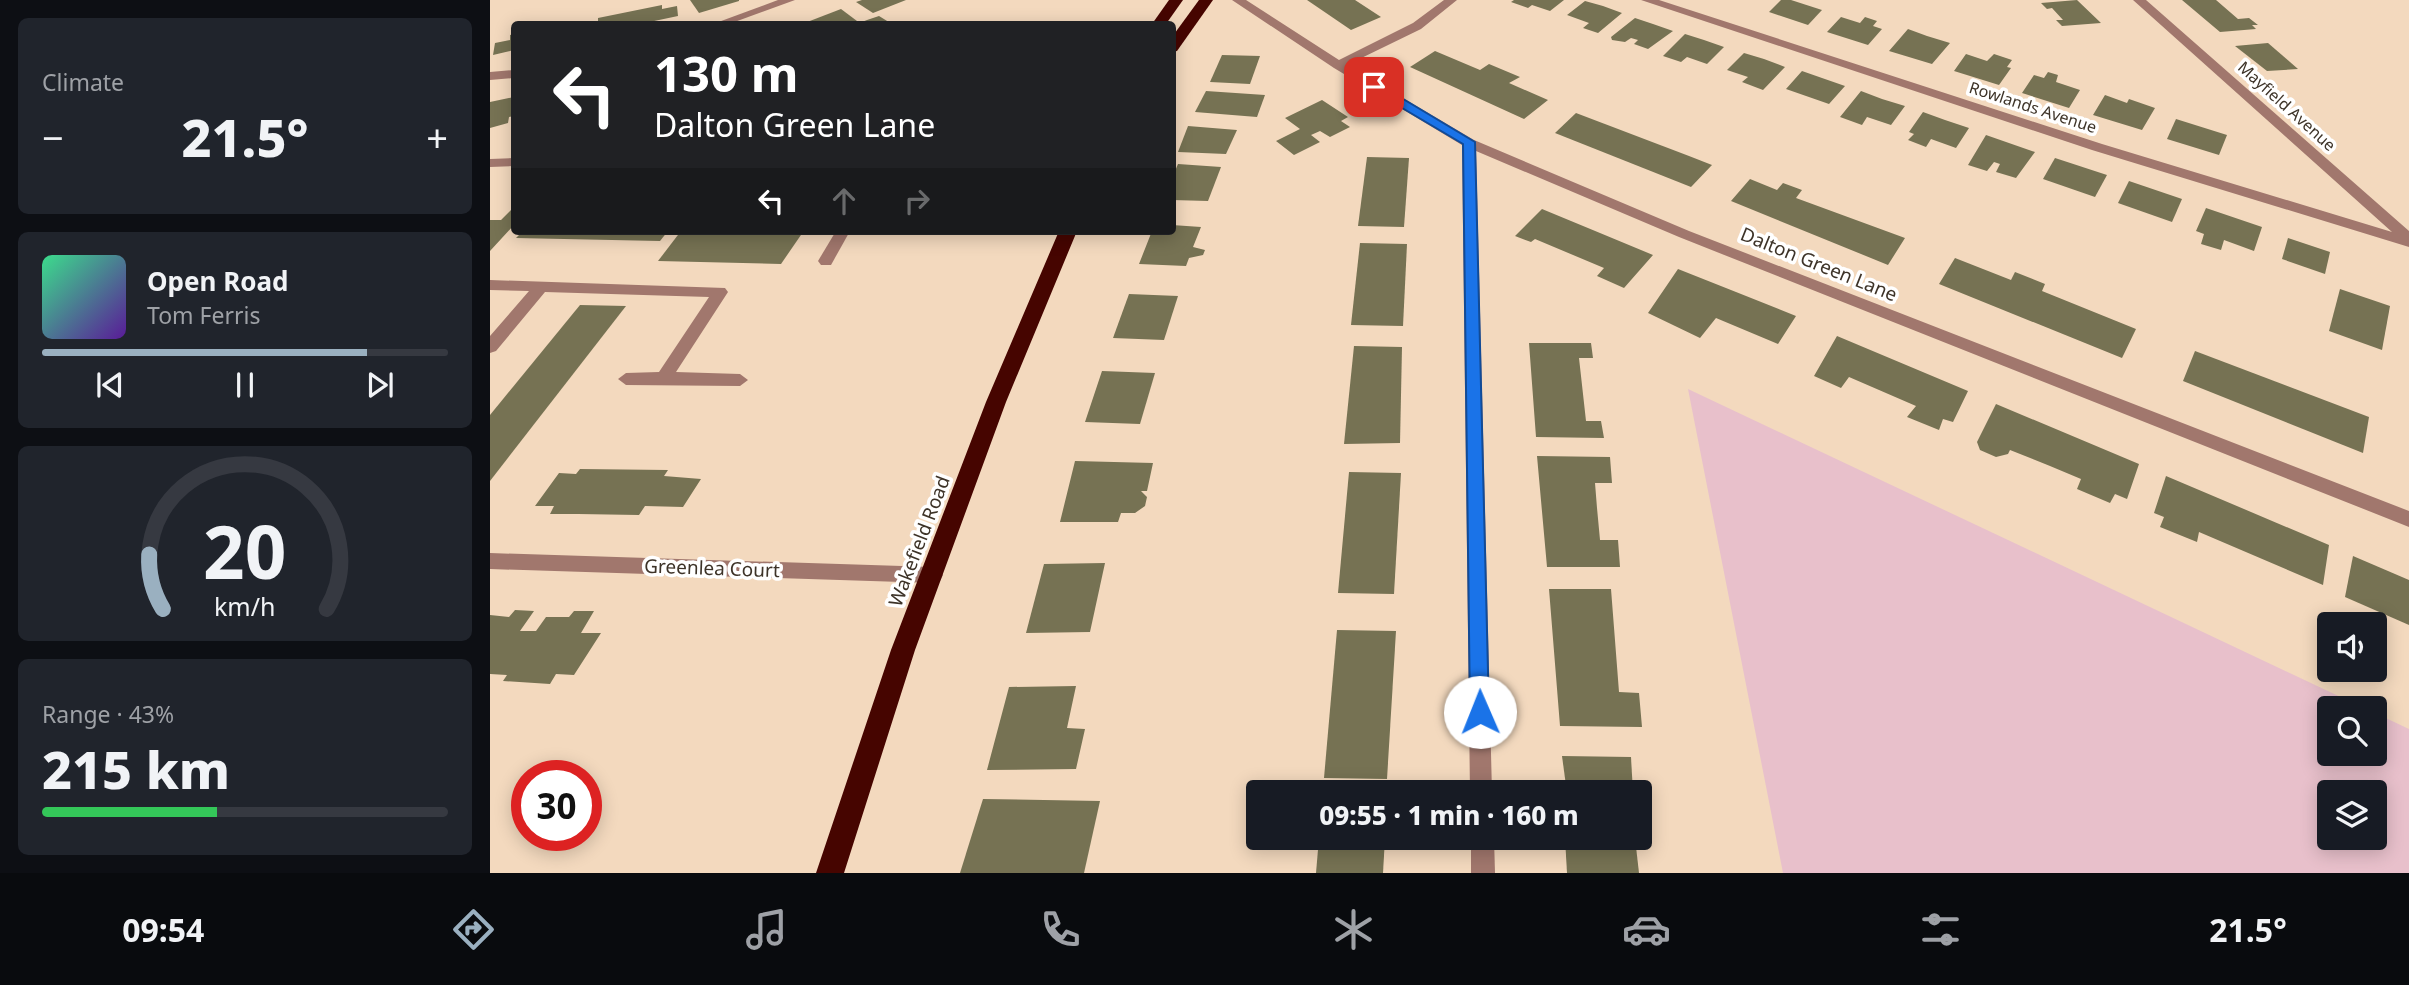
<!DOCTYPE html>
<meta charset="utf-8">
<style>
:root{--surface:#171b24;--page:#20242c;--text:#f1f3f6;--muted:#9ea1a6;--line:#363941;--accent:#9ab0c0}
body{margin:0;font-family:"Noto Sans",sans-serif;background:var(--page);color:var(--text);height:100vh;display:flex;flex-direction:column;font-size:26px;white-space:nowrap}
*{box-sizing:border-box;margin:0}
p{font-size:23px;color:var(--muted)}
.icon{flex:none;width:38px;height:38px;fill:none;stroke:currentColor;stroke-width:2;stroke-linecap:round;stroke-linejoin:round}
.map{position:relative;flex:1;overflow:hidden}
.details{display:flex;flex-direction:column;gap:18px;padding:18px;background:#0d0f14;width:490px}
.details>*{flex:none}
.top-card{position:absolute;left:21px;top:21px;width:665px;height:214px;border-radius:7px;box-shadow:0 4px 18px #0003;background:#202124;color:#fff;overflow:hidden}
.controls{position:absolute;left:1827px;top:612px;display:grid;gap:14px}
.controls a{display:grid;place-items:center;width:70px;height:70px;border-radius:7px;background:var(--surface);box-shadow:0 4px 18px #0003;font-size:35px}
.speed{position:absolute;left:21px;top:760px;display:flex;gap:14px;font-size:35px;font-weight:700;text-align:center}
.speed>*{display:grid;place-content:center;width:91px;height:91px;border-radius:50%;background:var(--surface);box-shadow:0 4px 18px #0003;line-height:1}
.speed .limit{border:10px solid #d22;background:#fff;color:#111}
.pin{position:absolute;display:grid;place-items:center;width:60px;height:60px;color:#fff;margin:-30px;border-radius:14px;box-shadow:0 4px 10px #0006}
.me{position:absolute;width:77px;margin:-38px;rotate:359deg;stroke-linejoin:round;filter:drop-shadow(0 0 5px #0008)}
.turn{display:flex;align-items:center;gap:24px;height:147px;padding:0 28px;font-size:32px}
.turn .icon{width:91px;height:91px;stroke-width:2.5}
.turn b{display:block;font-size:49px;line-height:60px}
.lanes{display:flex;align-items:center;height:66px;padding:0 28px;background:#0003;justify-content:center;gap:35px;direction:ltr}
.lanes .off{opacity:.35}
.big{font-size:52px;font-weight:800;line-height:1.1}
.details .tile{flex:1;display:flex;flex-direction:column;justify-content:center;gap:10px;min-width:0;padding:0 24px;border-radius:10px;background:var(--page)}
.details .dial{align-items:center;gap:0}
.dial svg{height:182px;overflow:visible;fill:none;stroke:var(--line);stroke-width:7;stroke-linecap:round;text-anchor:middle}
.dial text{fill:var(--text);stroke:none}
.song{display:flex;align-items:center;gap:21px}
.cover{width:84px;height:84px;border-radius:10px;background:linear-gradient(135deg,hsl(150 70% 55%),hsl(270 70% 35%))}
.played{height:7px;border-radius:4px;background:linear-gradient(90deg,var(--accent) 80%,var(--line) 80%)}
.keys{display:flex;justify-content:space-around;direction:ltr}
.heat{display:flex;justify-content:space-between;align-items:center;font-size:38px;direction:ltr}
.charge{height:10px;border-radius:5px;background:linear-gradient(90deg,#34c759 43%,var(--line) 0)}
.trip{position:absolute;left:756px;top:780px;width:406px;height:70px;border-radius:7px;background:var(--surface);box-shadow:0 4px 18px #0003;font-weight:800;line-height:70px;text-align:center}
.dock{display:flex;height:112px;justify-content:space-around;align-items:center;background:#090b0e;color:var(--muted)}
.dock .icon{width:49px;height:49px}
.dock .selected{color:var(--accent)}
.dock b{font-size:32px;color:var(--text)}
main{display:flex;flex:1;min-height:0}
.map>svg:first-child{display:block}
.green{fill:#e8c0cb;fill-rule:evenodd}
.building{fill:#767253}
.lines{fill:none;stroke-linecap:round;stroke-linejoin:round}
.minor{fill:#a1776d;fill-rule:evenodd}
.highway{fill:#460500;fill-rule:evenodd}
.route{fill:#1a73e8;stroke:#114b97;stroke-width:2}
.labels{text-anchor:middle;stroke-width:7;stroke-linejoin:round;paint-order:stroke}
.far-street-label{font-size:16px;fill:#3d3328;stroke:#fff}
.street-label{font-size:19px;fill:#3d3328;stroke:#fff}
</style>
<main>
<section class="details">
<div class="tile"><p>Climate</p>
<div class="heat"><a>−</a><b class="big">21.5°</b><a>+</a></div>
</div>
<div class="tile">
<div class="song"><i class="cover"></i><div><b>Open Road</b><p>Tom Ferris</p></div></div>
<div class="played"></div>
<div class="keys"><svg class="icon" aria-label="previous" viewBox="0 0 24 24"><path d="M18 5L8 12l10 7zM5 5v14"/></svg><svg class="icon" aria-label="pause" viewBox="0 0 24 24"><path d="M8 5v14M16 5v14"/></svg><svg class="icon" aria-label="next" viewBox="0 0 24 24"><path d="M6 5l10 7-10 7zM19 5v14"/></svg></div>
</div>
<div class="tile dial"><svg viewBox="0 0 100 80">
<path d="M14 69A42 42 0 1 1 86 69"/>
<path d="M14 69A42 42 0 0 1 8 45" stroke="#9ab0c0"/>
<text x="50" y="56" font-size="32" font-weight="700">20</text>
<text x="50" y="72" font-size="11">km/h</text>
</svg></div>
<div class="tile"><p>Range · 43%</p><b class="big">215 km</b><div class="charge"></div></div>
</section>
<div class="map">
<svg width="1919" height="873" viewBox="0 0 1919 873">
<rect width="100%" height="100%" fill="#f3d9be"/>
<path class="green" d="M1198,389L1876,709H1839V754H1885V713L1919,729V873H1293ZM1839,793H1885V838H1839Z"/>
<g class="building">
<polygon points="200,0 249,0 249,1 209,13"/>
<polygon points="372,0 416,0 383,13 366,2"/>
<polygon points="817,0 865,0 891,17 861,30"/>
<polygon points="1024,0 1074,0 1060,11 1042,5 1038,8 1021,2"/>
<polygon points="1291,0 1301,0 1332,10 1318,25 1279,12"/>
<polygon points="1587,0 1611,23 1572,26 1566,20 1573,20 1562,8 1557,9 1551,3"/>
<polygon points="1692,0 1726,0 1748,19 1759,18 1768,25 1762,25 1766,29 1730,32"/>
<polygon points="1095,1 1113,6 1132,13 1108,33 1093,28 1099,23 1077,15"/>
<polygon points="172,5 172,9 187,6 188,16 150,24 108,24 108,18"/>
<polygon points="351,9 367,21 358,24 312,24"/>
<polygon points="389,16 402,24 367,24 377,20"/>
<polygon points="1351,17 1370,23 1375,17 1387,21 1383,26 1392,29 1378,45 1337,32"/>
<polygon points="1145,18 1163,24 1183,31 1158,49 1144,44 1148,40 1141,38 1135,42 1122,40 1121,37"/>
<polygon points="1418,29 1437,36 1460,43 1442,64 1399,51"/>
<polygon points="24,34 24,50 3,55 5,43 20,40 20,35"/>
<polygon points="1195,34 1214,40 1234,47 1217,64 1197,57 1191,62 1173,56"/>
<polygon points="1778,43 1808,69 1777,71 1745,46"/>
<polygon points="945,51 990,70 999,64 1030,77 1019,83 1058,100 1034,119 920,67"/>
<polygon points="1254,53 1274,59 1295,67 1273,90 1252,82 1258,77 1237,70"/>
<polygon points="1476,54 1497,61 1504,54 1522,60 1517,67 1521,68 1509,85 1464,71"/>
<polygon points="732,55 770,56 760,84 720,82"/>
<polygon points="1312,71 1332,78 1355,86 1339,104 1296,89"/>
<polygon points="1558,72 1568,75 1566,82 1590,90 1579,108 1532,93 1544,75 1554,78"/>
<polygon points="716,91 775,95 767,117 705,112"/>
<polygon points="1371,91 1392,99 1415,106 1401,125 1377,117 1372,125 1350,117"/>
<polygon points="1615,95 1637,103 1639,99 1665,108 1652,130 1603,115"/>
<polygon points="24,97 24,116 19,117 18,123 0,128 0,102"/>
<polygon points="832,100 858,117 851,121 860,127 840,137 830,131 821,135 830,142 804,155 786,141 810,129 795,118"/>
<polygon points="1433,112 1455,120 1479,128 1466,148 1441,139 1436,147 1418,140 1424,134 1419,132"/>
<polygon points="1086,113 1199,156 1222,165 1201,187 1065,133"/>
<polygon points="1686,119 1737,135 1729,155 1677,139"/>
<polygon points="698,126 747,130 736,154 688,152"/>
<polygon points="1496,135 1545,152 1526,178 1506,172 1510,164 1504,162 1497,171 1478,165"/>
<polygon points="877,157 919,158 914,227 868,226"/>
<polygon points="1565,158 1617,175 1605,197 1553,179"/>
<polygon points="688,164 731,167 718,201 682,200 682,178"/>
<polygon points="1260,179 1287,190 1293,183 1312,190 1306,198 1415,238 1398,265 1241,201"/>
<polygon points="1639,181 1692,199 1682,222 1628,203"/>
<polygon points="1716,208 1772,227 1764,251 1734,240 1731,250 1711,244 1714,234 1706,231"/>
<polygon points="1052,209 1110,233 1163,255 1134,288 1107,276 1114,268 1045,239 1041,242 1025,236"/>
<polygon points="21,210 24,210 24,225 0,251 0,220 11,220"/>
<polygon points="682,225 711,227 703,247 715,250 713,255 699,258 696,266 649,264 662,231 682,231"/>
<polygon points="33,231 178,231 170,241 26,238"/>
<polygon points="191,231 289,231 313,232 291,264 168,261"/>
<polygon points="1798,238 1840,252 1835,274 1792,259"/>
<polygon points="870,243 917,244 913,326 861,325"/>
<polygon points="1465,258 1521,280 1525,272 1555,284 1552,291 1646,329 1632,358 1449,284"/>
<polygon points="1188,269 1246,292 1306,316 1288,344 1226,318 1210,338 1158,313"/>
<polygon points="1850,289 1900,306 1892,350 1839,331"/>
<polygon points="639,294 688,296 674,340 623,338"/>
<polygon points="90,305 136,306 0,481 0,415"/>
<polygon points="1347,336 1478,391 1463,422 1453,419 1449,430 1417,417 1426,406 1359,377 1351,388 1324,376"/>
<polygon points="1039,343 1101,343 1103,358 1089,358 1096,421 1111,421 1114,438 1046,437"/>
<polygon points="864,346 912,347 910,443 854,444"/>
<polygon points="1705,351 1879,417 1873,453 1693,381"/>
<polygon points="612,371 665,373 650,424 595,422"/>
<polygon points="1506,404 1649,464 1637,499 1625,494 1620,503 1587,489 1591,479 1560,466 1520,450 1518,454 1506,457 1490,450 1487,442"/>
<polygon points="1047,456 1120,457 1122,483 1105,483 1107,508 1110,540 1128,540 1130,567 1057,567"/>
<polygon points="585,461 663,463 657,491 651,491 657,497 655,506 645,513 631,513 628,522 570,522"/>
<polygon points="90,469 178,470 174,476 211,479 193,507 155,506 149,515 88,514 60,514 64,506 45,506 69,473 86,474"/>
<polygon points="859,472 911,473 904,594 848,593"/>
<polygon points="1676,476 1839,545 1833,585 1709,532 1707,542 1670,527 1674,517 1664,513"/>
<polygon points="1863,556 1919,580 1919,625 1855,597"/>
<polygon points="615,563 600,632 536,633 554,564"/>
<polygon points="1059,589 1121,589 1129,692 1149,693 1152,727 1070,726"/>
<polygon points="25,610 44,611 30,631 46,631 56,617 79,617 84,611 104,611 91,633 111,633 84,675 66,674 60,684 13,681 17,675 0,674 0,615 19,617"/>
<polygon points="847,630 906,631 897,779 834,778"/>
<polygon points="586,686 577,728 595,729 586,769 497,770 519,687"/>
<polygon points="1072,756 1141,757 1143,793 1077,793"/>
<polygon points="493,799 610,801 594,873 470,873"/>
<polygon points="829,838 895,838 893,873 826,873"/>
<polygon points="1075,838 1145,838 1149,873 1077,873"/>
</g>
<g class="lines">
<g class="minor">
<polygon points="288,0 305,0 239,24 223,24"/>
<polygon points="742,0 756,0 849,60 923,23 954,0 967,0 931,29 857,65 984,140 1199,231 1919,511 1919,527 1189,237 986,151 1002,793 980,793 972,145 844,68"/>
<polygon points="1151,0 1169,0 1612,144 1902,232 1643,0 1656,0 1919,231 1919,247 1602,150"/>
<polygon points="24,70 24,78 0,80 0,72"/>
<polygon points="24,158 24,166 0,167 0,159"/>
<polygon points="346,231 360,231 341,265 331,265 328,261"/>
<polygon points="0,280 235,288 238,292 186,372 250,374 258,380 250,386 136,385 128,379 136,373 169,372 219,297 55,292 6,351 0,353 0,336 39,291 0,290"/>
<polygon points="0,553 443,567 450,569 453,575 450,581 443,583 0,569"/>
<polygon points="981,838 1004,838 1005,873 981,873"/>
</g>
<g class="highway">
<polygon points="679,0 693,0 676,24 662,24"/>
<polygon points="709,0 723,0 687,51 682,52 682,37"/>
<polygon points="569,231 587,231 516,402 425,650 354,873 326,873 401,650 496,402"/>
</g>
</g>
<polygon class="route" points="880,84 888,84 985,142 999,712 997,718 990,721 983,718 980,712 973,144 880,89"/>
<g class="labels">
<g class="far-street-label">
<text transform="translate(1797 106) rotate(42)" y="6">Mayfield Avenue</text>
<text transform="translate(1543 107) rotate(18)" y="6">Rowlands Avenue</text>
</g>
<g class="street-label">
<text transform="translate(1329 264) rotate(22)" y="7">Dalton Green Lane</text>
<text transform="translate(429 541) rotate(-69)" y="7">Wakefield Road</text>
<text transform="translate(222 568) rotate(2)" y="7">Greenlea Court</text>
</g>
</g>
</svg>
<div class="controls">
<a><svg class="icon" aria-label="sound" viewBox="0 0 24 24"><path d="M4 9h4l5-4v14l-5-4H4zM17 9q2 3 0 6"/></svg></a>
<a><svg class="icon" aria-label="search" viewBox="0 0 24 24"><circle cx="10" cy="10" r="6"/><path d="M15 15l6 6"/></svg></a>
<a><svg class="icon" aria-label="layers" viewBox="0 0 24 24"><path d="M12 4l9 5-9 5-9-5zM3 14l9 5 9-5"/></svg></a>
</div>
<div class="speed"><div class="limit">30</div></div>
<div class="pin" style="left:884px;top:87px;background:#d93025"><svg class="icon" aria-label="arrive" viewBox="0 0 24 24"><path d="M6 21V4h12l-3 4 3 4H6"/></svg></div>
<svg class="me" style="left:990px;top:712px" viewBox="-20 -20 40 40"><circle r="19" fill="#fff"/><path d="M0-13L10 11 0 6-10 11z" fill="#1a73e8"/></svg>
<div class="trip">09:55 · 1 min · 160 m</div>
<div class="top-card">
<div class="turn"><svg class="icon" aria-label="left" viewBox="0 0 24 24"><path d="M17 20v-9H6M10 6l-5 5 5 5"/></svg><div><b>130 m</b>Dalton Green Lane</div></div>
<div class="lanes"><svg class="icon" aria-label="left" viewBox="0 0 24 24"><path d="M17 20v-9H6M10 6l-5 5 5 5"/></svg><svg class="icon off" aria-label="ahead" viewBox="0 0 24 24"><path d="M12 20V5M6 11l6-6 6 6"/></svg><svg class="icon off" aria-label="right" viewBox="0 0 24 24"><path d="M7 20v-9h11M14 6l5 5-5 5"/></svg></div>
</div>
</div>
</main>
<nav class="dock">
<b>09:54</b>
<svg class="icon selected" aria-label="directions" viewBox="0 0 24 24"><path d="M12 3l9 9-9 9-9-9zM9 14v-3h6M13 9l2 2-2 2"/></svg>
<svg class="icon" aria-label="music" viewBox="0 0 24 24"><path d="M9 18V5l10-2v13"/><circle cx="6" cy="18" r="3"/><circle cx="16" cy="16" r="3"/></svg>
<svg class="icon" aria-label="phone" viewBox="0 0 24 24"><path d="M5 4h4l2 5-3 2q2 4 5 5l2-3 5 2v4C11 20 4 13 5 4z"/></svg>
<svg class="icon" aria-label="climate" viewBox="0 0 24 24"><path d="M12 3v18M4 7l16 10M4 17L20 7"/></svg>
<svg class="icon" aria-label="car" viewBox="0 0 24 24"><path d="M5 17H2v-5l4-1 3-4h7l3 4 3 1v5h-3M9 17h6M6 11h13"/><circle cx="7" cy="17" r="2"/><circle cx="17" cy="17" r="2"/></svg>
<svg class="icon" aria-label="filters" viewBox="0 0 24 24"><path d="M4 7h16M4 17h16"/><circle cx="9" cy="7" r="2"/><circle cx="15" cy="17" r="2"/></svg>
<b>21.5°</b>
</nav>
